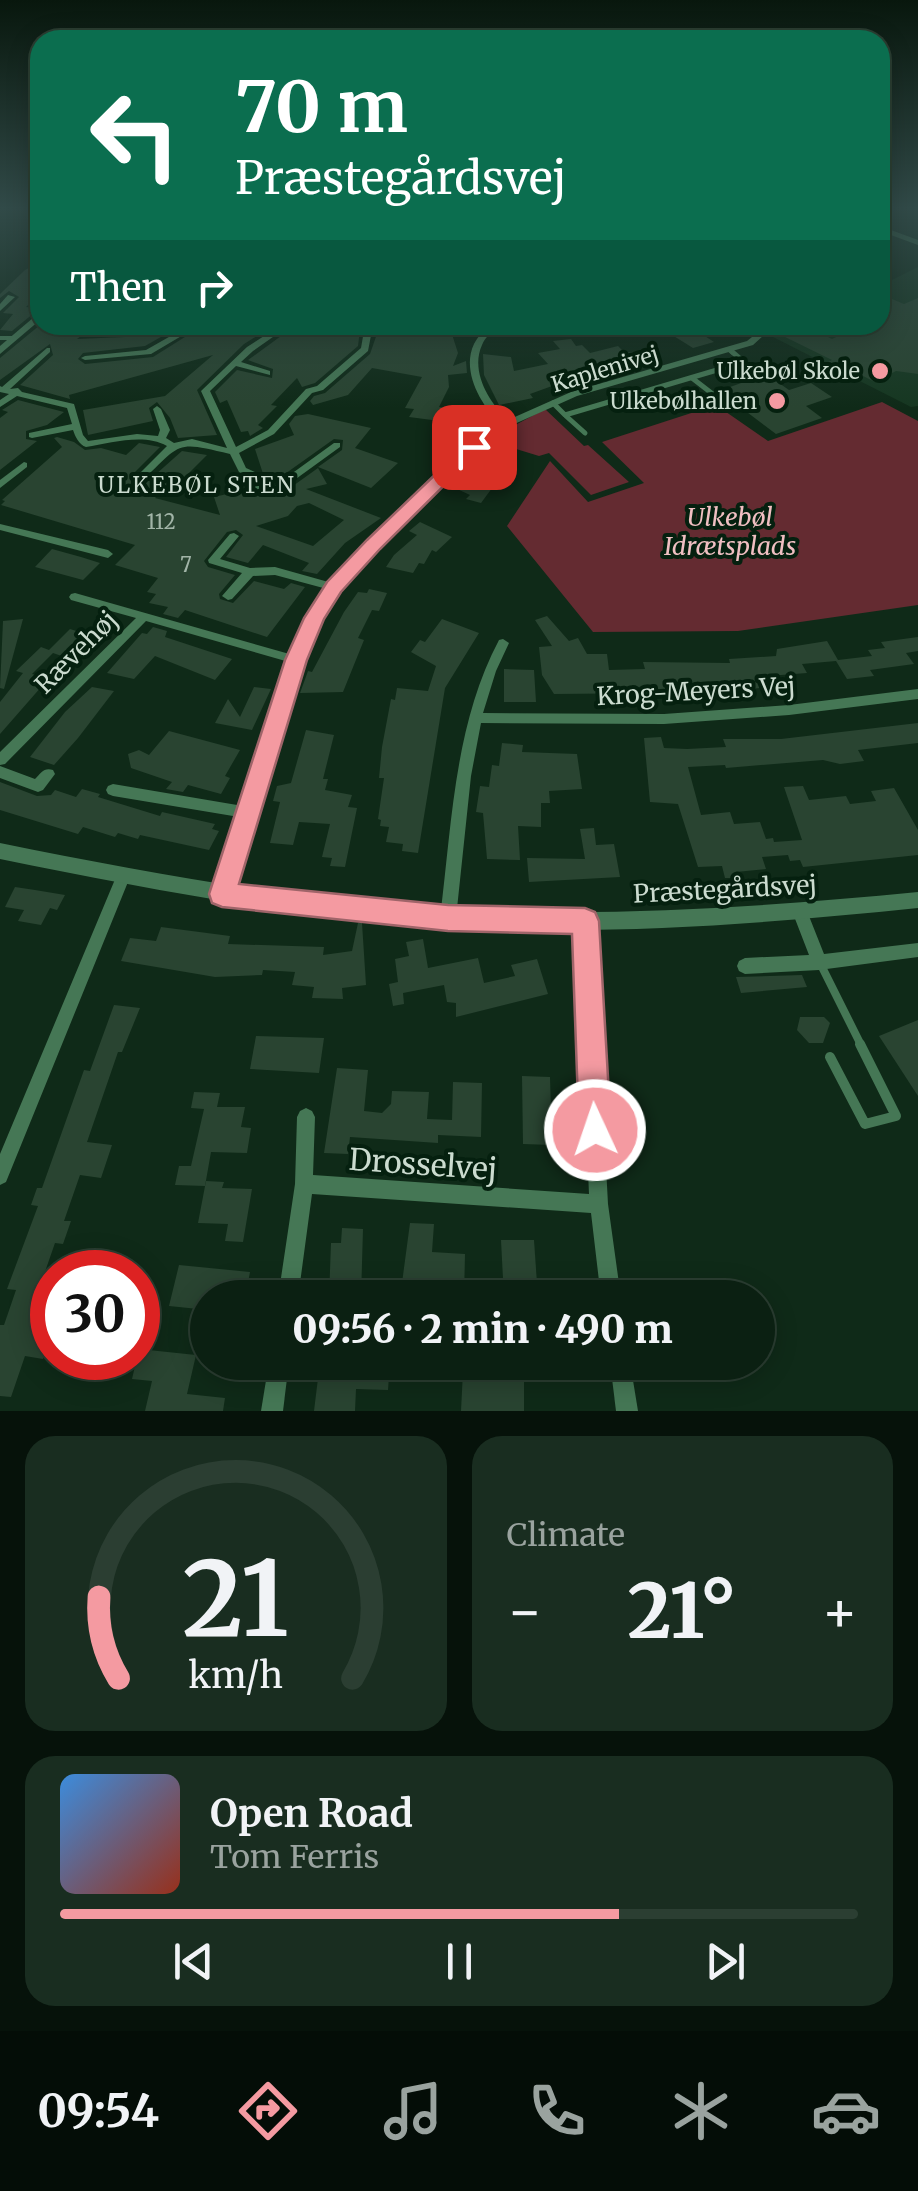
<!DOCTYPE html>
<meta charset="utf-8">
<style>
:root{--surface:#0b2012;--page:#192d20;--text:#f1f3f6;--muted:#9aa39f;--line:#2b3e32;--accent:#f49aa1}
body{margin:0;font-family:Merriweather,serif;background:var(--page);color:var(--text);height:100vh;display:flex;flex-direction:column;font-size:38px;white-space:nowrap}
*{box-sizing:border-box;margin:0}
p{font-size:32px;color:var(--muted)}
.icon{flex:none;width:55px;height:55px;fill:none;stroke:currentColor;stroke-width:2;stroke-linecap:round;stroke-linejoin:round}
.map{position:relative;height:1411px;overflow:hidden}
.drawer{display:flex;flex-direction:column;gap:25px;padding:25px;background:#06120a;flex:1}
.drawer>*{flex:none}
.top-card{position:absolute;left:30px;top:30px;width:860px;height:305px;border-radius:30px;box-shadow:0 5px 25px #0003,0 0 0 2px var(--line);background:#0b6e4f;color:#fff;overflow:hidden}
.speed{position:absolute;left:30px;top:1250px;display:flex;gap:20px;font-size:50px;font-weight:700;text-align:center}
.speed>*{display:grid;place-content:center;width:130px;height:130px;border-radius:50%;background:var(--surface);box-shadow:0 5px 25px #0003,0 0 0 2px var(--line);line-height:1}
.speed .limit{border:15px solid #d22;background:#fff;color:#111}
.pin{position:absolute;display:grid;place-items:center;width:85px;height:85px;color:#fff;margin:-42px;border-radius:20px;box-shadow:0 5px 15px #0006}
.me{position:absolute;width:110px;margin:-55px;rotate:357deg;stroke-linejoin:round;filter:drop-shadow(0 0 8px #0008)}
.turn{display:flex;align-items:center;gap:35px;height:210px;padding:0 40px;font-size:45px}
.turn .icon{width:130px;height:130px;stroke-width:2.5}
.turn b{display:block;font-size:70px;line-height:85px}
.then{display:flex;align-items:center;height:95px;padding:0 40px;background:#0003;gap:20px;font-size:38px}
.big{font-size:75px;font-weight:800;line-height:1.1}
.drawer .tile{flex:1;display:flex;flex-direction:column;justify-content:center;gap:15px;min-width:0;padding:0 35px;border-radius:30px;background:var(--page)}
.drawer .dial{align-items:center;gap:0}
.dial svg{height:260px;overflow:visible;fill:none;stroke:var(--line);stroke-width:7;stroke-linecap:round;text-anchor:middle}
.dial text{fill:var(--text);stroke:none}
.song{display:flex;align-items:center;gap:30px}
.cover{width:120px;height:120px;border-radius:15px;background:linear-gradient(135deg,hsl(210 70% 55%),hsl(10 70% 35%))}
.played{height:10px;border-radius:5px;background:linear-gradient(90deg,var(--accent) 70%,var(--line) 70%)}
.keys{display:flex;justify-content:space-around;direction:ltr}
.heat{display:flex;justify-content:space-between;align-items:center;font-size:55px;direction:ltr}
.drawer .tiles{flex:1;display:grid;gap:25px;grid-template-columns:1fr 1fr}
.tile:last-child{grid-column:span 2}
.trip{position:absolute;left:190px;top:1280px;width:585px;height:100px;border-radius:50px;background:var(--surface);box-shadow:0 5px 25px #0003,0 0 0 2px var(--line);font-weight:800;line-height:100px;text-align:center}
.dock{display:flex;height:160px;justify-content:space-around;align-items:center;background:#040d07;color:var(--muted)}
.dock .icon{width:70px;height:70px}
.dock .active{color:var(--accent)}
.dock b{font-size:45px;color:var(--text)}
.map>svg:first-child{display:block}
.built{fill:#163721}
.green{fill:#642b31}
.building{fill:#294431;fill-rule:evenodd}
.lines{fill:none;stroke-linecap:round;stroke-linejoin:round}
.service-far3{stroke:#457755;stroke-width:4}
.service-far2{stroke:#457755;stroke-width:5}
.service-far1{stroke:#457755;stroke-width:8}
.service{stroke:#457755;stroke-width:10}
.minor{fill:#457755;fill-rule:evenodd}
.tertiary{fill:#457755;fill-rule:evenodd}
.route{fill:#f49aa1;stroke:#9f6469;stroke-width:2.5}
.poi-dot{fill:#f49aa1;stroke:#05200f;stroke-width:4}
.labels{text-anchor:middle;stroke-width:8;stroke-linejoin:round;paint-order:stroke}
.number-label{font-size:20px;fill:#a2b5a8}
.far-street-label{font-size:22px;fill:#cbdbcf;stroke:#05200f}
.far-poi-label{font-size:22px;fill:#cbdbcf;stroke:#05200f;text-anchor:end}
.far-neighbourhood-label{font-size:22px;letter-spacing:2.5px;fill:#cbdbcf;stroke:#05200f}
.park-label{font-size:25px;font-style:italic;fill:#f0bfc2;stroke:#05200f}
.street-label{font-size:25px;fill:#cbdbcf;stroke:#05200f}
.near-street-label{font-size:30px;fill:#cbdbcf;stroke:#05200f}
</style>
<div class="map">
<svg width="918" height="1411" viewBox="0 0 918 1411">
<rect width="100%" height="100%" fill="#0f2a18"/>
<polygon class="built" points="918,267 918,406 911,407 773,337 798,325 880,325 880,286"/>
<g class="green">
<polygon points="882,402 918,421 918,605 738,631 593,632 507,526 550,461 588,502 644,483 602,442 716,405 768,441"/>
<polygon points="545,409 584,446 588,445 629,482 591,495 549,453 539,456 503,445 506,439 499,434"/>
</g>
<g class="building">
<polygon points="40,262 40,294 26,307 40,308 12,331 0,330 13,314 3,313 19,297 9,291 0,298 0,294 25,270"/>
<polygon points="880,294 904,304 918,298 918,374 896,371 875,382 853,371 848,374 826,363 832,360 783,336 789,334 772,325 804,325 832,339 861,325 880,325"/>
<polygon points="40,325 95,325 77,339 125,337 159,325 182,325 145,346 83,353 78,359 85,364 153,357 204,325 268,329 244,344 197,390 217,435 178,438 170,418 157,402 149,408 153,421 88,435 83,410 165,396 213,355 69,395 70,399 20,385 53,355 50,344 0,380 0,358"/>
<polygon points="296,325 360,330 358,346 315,383 302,387 297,378 271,405 277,406 258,425 263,428 250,436 248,431 241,432 227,400 220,403 215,392 237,370 272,378 273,369 248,360"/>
<polygon points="380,325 449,325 458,353 453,366 466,361 467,373 448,375 449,387 439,407 461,410 455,423 409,417 414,409 405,408 422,377 372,368 348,395 313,405 310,401 314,396 325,393 370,354"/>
<polygon points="656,325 688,325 714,342 693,348"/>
<polygon points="571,339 576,346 582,345 590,353 618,346 625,353 638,351 652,362 577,377 530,394 533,398 499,405 484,375 483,354 511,357 514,371 548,364 538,353 560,349 553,341"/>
<polygon points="766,374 789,390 811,383 832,397 806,406 822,418 776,434 719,391"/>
<polygon points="18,400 64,412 47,425 26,431 26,439 37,441 0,470 0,418 8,412 2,410"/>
<polygon points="308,414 371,428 355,448 398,463 371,488 318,467 342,450 343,440 334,439 275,481 266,483 255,449 294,435 289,424 295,416"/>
<path d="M57,437L74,442L85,450L101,448L126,455L139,443L160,447L134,473L137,484L146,483L182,451L207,455L185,477L178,475L155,498L220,515L214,497L240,491L243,497L283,493L318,468L327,484L306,489L381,518L345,543L317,574L302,571L309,563L263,545L248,563L226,557L243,535L236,530L227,532L204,561L208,567L235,575L219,594L220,599L233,603L254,581L284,589L291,583L305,587L267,637L185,610L178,618L163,614L168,607L149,603L156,594L147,592L158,578L115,565L135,545L1,505L5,501L2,500L62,447L54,438ZM309,503L344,520L313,546L256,526L288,516L297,506Z"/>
<polygon points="501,446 514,450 510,456 515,457 481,503 466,499 470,495 455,488 477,462 485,465"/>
<polygon points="420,522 452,537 436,552 432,550 424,564 419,563 413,573 386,567 394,555 417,535 409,531"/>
<polygon points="52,549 81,557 100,563 83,580 35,567"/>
<polygon points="369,589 387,593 379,611 372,610 358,638 364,640 343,692 300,693 308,671 312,672 344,612 358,592 367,593"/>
<polygon points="547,616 569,641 578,638 587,654 607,654 609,670 645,669 643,662 730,663 729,659 776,656 777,649 827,641 838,660 872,656 868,650 885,648 881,642 918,637 918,651 906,653 914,664 870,670 874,676 847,679 836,661 802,664 807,673 768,676 773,687 660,696 659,693 554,694 542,675 539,647 552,646 535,620"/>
<polygon points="23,619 4,689 0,688 3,621"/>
<polygon points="442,619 479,633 445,688 418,853 402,851 403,844 386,842 389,827 380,826 381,820 378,819 384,778 379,778 382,747 391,699 395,700 397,688 428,691 436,666 411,652 420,640 425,642"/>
<polygon points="153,627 167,631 165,637 232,659 215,680 155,656 134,679 107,673 142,633 147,634"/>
<polygon points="70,629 86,634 73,647 83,651 73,660 53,653 32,674 49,678 0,734 0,702 23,673 16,671 41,647 49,650"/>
<polygon points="504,669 534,670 536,702 504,702"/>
<polygon points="92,687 114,691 78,738 54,765 30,757 65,712"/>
<polygon points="254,687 271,689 252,730 215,723 228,699 240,717"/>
<polygon points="918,723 918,743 858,750 864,761 840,764 823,760 726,768 725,765 688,767 701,815 730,812 734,824 760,822 766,839 773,838 774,842 802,840 784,787 803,786 809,800 846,796 850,804 876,801 871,791 894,788 918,830 918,855 803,867 800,860 790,861 788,855 762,857 766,869 736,872 738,878 725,878 722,866 698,867 678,804 650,802 644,738 661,737 664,748 687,749 726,747 723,739 781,739"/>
<polygon points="306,730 334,735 323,779 328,779 325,790 352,795 348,807 357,808 345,867 330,866 332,858 322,857 330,824 299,822 293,845 270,843 280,802 273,801 277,786 291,783"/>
<polygon points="169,731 240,750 225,776 230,778 221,794 188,785 183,792 166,789 172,782 131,768 128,754 139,750 149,755"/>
<polygon points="502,743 523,745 522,752 577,754 582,789 549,791 550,803 541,803 541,827 518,826 520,860 487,859 483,813 476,812 480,786 489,787 492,765 499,766"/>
<polygon points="0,782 37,796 51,795 55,790 76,797 82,789 100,794 98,797 160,816 162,812 215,824 212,829 219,831 209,850 140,835 138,839 118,833 115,837 83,827 78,834 0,810"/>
<polygon points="594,828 596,845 614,844 620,877 529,882 527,858 585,859 580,829"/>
<polygon points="15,887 35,890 65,895 57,910 50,908 41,925 18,921 24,910 5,907"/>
<polygon points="358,923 362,923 366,985 342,988 343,999 312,998 314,987 292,985 295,972 263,970 262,975 215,977 121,961 130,938 156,941 161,927 230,936 228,944 324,947 323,955 352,951"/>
<polygon points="423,939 428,968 478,958 484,983 515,976 511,965 537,959 548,994 456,1017 456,1003 447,1002 444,985 403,993 404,1004 393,1006 389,984 398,982 395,959 409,956 406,942"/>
<polygon points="802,975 807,987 741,993 736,977"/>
<polygon points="114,1005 140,1008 122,1052 118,1052 87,1142 112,1145 101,1178 80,1175 64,1221 71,1221 63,1244 55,1243 31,1312 52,1315 52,1330 43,1359 25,1356 11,1397 0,1396 0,1325 4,1325 16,1290 7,1289 38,1206 31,1205 37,1188 42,1188 84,1070 90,1071"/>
<polygon points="800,1017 824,1017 830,1023 823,1043 809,1043 797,1030"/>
<polygon points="918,1020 918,1096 879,1036"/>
<polygon points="256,1036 324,1038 319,1073 250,1069"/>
<polygon points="337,1068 368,1070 364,1111 382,1113 391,1104 392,1091 429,1092 427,1119 452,1120 453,1082 482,1083 481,1137 438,1135 438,1143 350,1137 348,1154 324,1153"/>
<polygon points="522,1076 550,1077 552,1145 523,1144"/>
<polygon points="194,1092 220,1093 217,1107 245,1107 241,1127 251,1128 247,1153 211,1152 205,1186 175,1185 179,1166 191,1166 204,1109 191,1108"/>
<polygon points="206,1181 224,1182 222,1188 252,1189 243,1242 225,1241 228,1224 198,1223"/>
<polygon points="410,1223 434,1224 432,1252 465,1254 464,1298 400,1298"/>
<polygon points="342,1228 363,1229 361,1298 329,1298 331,1243 341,1243"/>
<polygon points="501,1240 534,1240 538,1298 504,1298"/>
<polygon points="179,1265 250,1272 245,1298 208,1298 208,1310 169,1306"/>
<polygon points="139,1349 196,1355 187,1394 225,1398 223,1411 145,1411 152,1381 132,1379"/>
<polygon points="353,1362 390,1362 388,1390 356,1389 355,1411 314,1411 319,1370 352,1371"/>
<polygon points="463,1371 524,1376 524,1411 461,1411"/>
</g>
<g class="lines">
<polyline class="service-far3" points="730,350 733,353"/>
<g class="service-far2">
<polyline points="692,378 714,395"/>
<polyline points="553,403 565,415 744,362 730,350"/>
<polyline points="566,416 585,433"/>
</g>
<polyline class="service-far1" points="820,963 862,1047"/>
<polyline class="service" points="830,1057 865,1124 896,1116 860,1044"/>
<g class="minor">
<polygon points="880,245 886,248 886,250 880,250"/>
<polygon points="8,295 15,297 0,311 0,304"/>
<polygon points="190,325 200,325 151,354 85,360 81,358 85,356 146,350"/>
<path d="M281,325H290L253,351L241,362L270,371V375L236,366L210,391L236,447L268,430L306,389L317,386L361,348L365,325H373L368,351L323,390L312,393L274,434L239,453L246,468L257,473L264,487L276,485L334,443H340V447L282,489L258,493L250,477L239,472L230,454C176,441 182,442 143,480H137V476L167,446C144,433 111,443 86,447C79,445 75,436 73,430L32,438L29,437V433L72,424L67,408L17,396L0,407V400L9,394L0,392V386L2,387L47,348H50V352L10,389L18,388L22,392L74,404L83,435L88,441L137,434L158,436L160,430L153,409L157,406L161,409L170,430L166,438L174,443L192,439L227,448L201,391L247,347Z"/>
<path d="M490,325H498C493,331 485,337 482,345C470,371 489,403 508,420L571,392L747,341L757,333L753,325H761L765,334L753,345L577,396L510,426L477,449L378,546L338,589L302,660L227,899L222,901L217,899L215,894L239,817L113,796L108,794L106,790L108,786L113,784L243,806L289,662L146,621L5,764L0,765V752L136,618L71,600L69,597L71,594L75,593L293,655L327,589L275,575L253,576L232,599L228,600L222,596L242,573L209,563L208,560L230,534L234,533L239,536L220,559L250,568L275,567L332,583C383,528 440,466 501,424C481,406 461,371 474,344C478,336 484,331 490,325Z"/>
<polygon points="0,336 13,336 17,338 13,340 0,340"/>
<polygon points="24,462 27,463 27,467 0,488 0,480"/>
<polygon points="0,524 108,550 113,554 108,558 0,530"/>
<path d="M503,639L509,643L496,671L483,713L664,714L789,705L918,689V699L789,715L664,724L481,723L471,776L456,918L453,923L448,925L443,923L440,918C452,824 454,725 499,640Z"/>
<path d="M0,766L35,779C41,773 44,767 53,770L55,774L43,790L38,792L0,778Z"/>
<polygon points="123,870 128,872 130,877 6,1182 0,1185 0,1154 116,877 118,872"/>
<polygon points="800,904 805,906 824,954 918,943 918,957 819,970 745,974 739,971 737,966 739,961 745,958 809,955 792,911 795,906"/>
<polygon points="585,914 590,916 593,921 608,1204 621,1298 601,1298 591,1213 312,1194 298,1298 278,1298 295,1184 297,1117 300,1111 306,1108 312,1111 315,1117 313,1175 589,1194 577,921 580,916"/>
<polygon points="269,1362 289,1362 283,1411 261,1411"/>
<polygon points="610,1362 630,1362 638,1411 616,1411"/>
</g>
<g class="tertiary">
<polygon points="880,226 918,240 918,245 880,231"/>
<polygon points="40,312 40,320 0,354 0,346"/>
<path d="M0,843C148,873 298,901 449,909C606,918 762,907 918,892V908C762,924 606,936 449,927C298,918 148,889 0,859Z"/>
</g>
</g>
<linearGradient id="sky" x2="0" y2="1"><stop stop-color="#08170d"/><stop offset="0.51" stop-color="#314a48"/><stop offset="1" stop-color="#314a48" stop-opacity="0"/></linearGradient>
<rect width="918" height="408" fill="url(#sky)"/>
<polygon class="route" points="468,443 483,447 380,549 341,592 324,619 307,660 239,884 448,905 585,908 595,912 599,921 611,1130 606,1141 595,1146 583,1141 579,1130 572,934 448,931 222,907 212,903 209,894 285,660 304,618 327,582 367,540"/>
<g class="poi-dot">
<circle cx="880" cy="371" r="10"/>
<circle cx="777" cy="401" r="10"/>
</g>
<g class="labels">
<g class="number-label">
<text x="161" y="529">112</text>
<text x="186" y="572">7</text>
</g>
<g class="far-street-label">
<text transform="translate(605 369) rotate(-17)" y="8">Kaplenivej</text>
</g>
<g class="far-poi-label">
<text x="860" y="379">Ulkebøl Skole</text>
<text x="757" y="409">Ulkebølhallen</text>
</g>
<g class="far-neighbourhood-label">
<text x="197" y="493">ULKEBØL STEN</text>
</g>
<g class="park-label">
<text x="730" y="526">Ulkebøl<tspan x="730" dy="29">Idrætsplads</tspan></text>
</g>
<g class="street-label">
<text transform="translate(76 652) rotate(-45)" y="9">Rævehøj</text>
<text transform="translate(696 691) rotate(-3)" y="9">Krog-Meyers Vej</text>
<text transform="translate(725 889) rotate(-3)" y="9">Præstegårdsvej</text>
</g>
<g class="near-street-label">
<text transform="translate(423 1165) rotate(4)" y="10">Drosselvej</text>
</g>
</g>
</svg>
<div class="speed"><div class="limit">30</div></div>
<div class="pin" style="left:474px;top:447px;background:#d93025"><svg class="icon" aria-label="arrive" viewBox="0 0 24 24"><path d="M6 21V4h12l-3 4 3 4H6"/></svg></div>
<svg class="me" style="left:595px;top:1130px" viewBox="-20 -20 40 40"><circle r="17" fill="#f49aa1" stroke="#fff" stroke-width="3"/><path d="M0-11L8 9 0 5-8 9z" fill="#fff"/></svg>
<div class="trip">09:56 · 2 min · 490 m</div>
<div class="top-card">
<div class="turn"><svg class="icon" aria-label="left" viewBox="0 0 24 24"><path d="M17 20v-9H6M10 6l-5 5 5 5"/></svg><div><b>70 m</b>Præstegårdsvej</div></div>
<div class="then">Then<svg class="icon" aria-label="right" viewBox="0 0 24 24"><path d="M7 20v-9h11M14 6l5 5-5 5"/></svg></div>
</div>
</div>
<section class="drawer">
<div class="tiles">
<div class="tile dial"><svg viewBox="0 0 100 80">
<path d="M14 69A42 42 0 1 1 86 69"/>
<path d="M14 69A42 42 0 0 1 8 44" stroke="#f49aa1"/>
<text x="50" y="56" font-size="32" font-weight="700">21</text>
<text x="50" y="72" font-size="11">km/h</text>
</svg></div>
<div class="tile"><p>Climate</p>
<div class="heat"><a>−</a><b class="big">21°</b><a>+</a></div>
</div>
<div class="tile">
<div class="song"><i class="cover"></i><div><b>Open Road</b><p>Tom Ferris</p></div></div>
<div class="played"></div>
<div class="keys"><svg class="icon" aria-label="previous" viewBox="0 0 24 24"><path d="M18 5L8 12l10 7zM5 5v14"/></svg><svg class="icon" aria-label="pause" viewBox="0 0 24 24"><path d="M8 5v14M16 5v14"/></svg><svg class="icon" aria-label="next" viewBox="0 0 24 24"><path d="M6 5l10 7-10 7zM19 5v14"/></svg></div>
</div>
</div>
</section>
<nav class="dock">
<b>09:54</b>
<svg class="icon active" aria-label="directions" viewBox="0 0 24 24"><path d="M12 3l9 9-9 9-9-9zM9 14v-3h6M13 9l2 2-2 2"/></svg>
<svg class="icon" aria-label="music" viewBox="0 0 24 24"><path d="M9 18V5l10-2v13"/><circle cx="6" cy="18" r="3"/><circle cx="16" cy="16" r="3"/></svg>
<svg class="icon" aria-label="phone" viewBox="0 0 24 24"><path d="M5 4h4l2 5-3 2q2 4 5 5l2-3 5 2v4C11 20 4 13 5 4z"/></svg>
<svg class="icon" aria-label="climate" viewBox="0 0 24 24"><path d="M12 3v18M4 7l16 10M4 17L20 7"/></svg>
<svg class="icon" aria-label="car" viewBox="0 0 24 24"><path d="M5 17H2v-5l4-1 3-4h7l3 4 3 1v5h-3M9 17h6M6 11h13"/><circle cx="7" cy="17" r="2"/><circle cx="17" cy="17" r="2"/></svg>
</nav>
